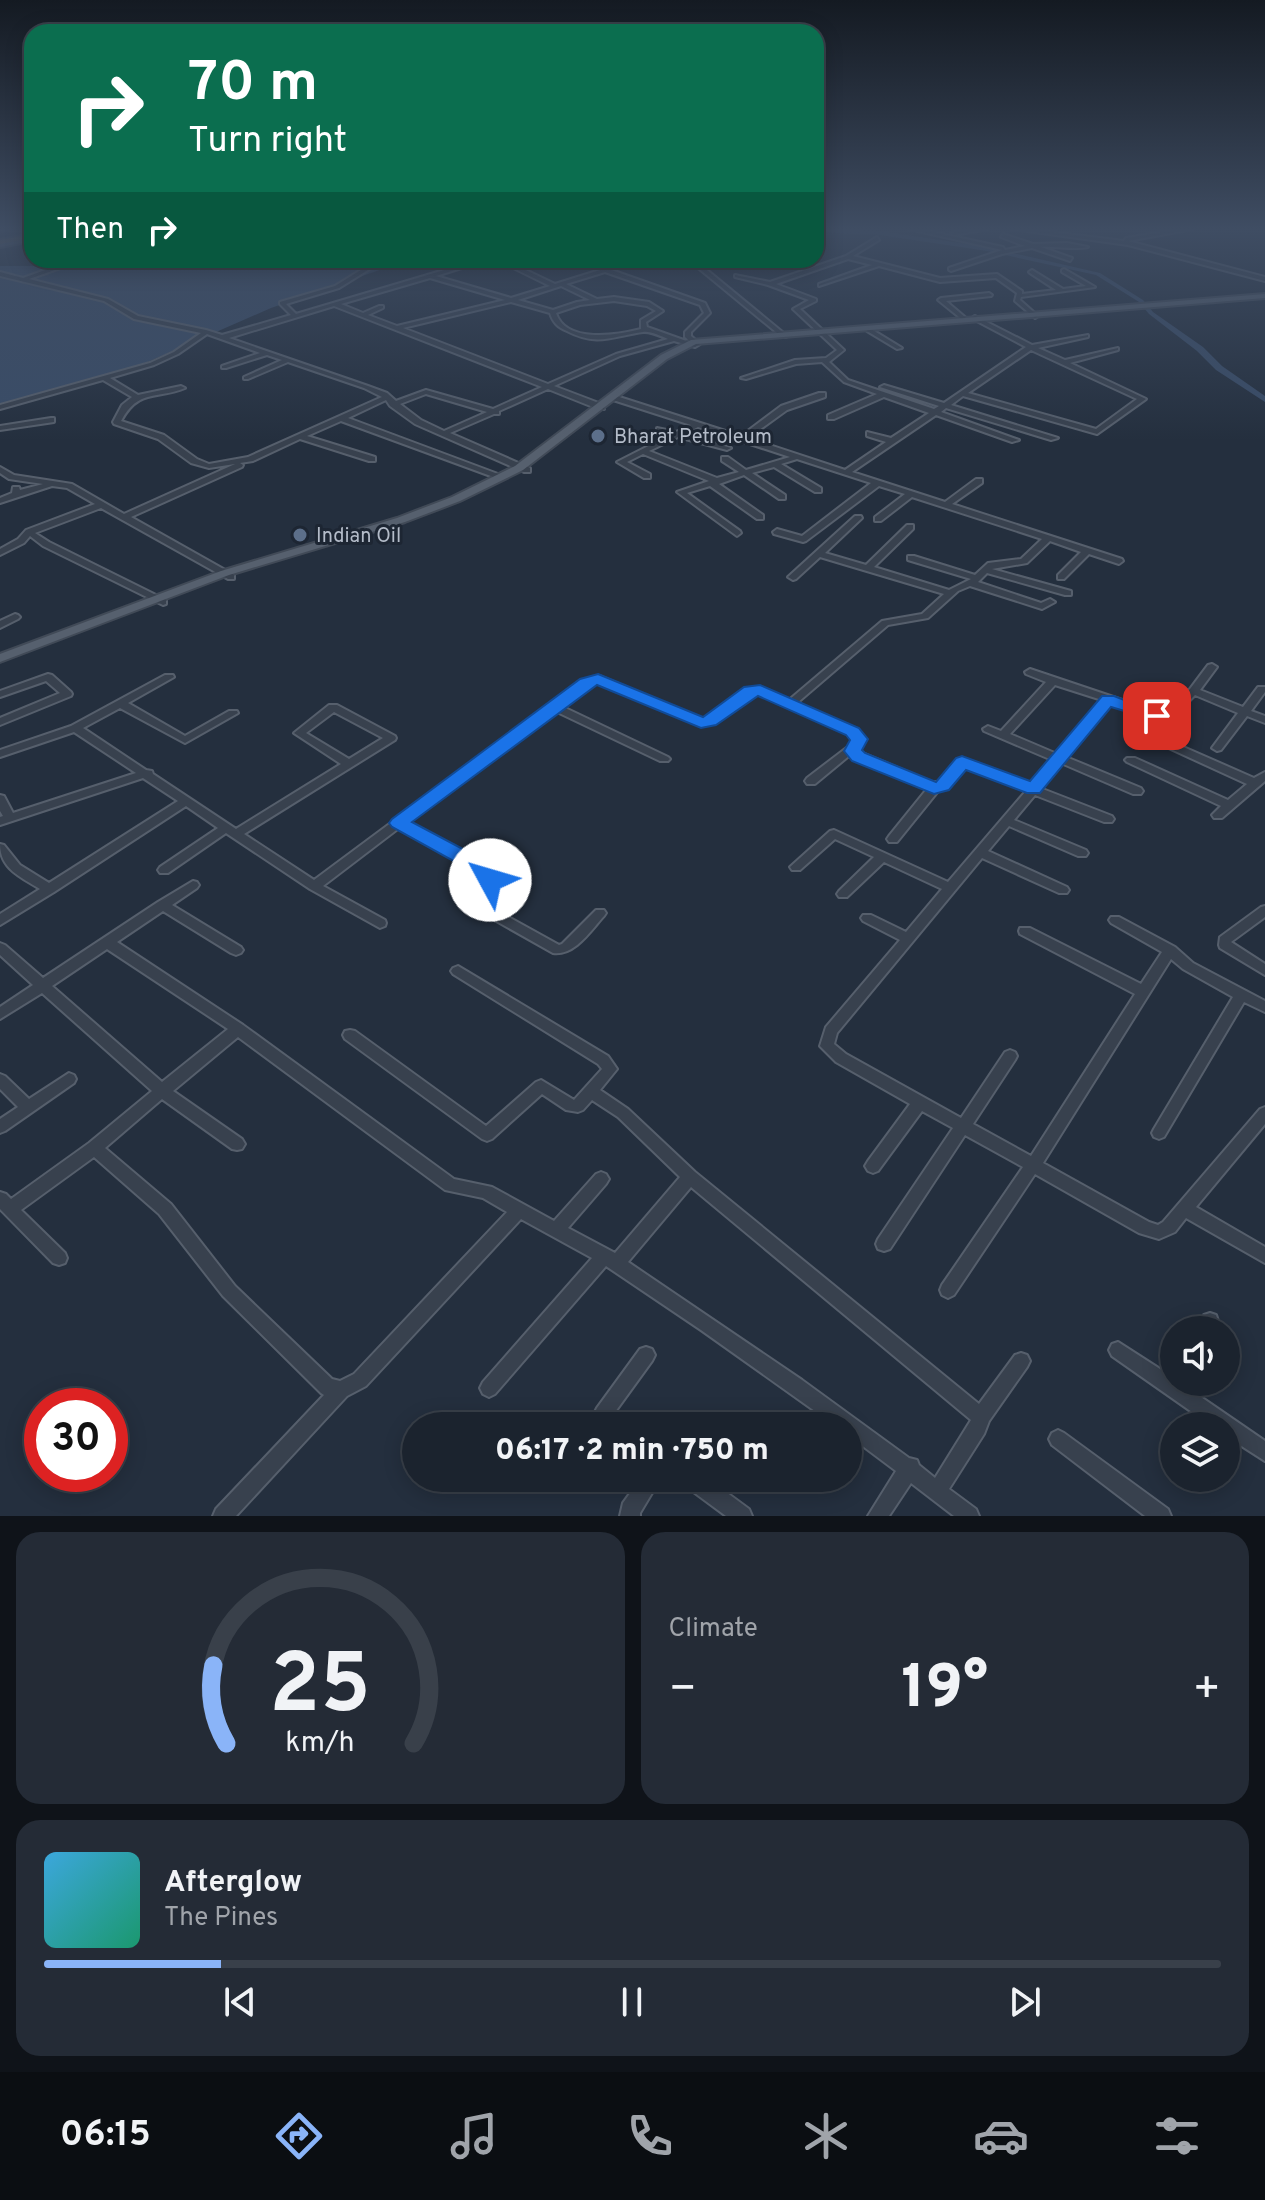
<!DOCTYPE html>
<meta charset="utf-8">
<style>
:root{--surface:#1b232e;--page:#242b36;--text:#f1f3f6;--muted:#a0a4aa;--line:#39404a;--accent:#8ab4f8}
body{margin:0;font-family:Overpass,sans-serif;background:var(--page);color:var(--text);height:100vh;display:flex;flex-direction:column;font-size:30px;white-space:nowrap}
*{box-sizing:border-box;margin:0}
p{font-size:26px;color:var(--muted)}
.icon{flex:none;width:44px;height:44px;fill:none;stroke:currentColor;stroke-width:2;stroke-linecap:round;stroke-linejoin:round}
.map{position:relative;height:1516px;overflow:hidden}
.side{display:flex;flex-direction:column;gap:16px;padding:16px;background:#0f1319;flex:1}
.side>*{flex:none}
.hud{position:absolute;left:24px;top:24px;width:800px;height:244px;border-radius:24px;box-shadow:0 4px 20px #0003,0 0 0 2px var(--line);background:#0b6e4f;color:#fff;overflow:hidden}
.controls{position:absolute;left:1160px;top:1316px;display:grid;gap:16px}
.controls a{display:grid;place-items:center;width:80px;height:80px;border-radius:50%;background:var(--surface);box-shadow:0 4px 20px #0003,0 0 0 2px var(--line);font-size:40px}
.speed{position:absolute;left:24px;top:1388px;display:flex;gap:16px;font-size:40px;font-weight:700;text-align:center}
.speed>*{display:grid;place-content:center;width:104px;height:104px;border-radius:50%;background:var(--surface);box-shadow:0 4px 20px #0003,0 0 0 2px var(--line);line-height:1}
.speed .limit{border:12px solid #d22;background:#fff;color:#111}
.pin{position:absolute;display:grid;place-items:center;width:68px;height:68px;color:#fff;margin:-34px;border-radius:16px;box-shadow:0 4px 12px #0006}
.me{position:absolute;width:88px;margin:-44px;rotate:309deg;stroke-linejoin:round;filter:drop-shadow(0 0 6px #0008)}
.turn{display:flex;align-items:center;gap:28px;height:168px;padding:0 32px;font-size:36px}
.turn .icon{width:104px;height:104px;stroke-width:2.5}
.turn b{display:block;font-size:56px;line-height:68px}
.then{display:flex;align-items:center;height:76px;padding:0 32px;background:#0003;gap:16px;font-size:30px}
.big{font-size:60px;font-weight:800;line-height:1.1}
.side .card{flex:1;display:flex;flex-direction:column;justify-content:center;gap:12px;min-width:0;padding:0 28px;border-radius:24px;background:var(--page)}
.side .dial{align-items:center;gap:0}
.dial svg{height:208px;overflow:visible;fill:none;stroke:var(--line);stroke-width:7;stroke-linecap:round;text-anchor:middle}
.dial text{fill:var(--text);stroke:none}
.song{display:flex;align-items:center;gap:24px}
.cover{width:96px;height:96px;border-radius:12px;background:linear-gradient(135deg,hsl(200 70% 55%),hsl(160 70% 35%))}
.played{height:8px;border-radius:4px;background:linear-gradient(90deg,var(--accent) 15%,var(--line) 15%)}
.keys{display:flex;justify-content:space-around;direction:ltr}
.heat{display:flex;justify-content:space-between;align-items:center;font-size:44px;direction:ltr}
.side .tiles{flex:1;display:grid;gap:16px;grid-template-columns:1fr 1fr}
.card:last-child{grid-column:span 2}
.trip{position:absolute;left:402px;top:1412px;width:460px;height:80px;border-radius:40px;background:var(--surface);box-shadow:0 4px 20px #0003,0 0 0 2px var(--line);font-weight:800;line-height:80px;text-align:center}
.tabs{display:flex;height:128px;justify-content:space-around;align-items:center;background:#0b0e12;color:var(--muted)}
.tabs .icon{width:56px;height:56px}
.tabs .active{color:var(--accent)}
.tabs b{font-size:36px;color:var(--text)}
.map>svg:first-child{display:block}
.water{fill:#394c67}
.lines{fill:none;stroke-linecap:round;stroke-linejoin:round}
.canal{fill:#394c67;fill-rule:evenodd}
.minor-casing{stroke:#565f6c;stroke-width:4}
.major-casing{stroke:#414a57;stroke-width:4}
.highway-casing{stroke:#434c59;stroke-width:4}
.minor{fill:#38414e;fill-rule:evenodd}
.major{fill:#56606e;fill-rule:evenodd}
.highway{fill:#746855;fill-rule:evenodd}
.route{fill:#1a73e8;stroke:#114b97;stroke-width:2}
.service-dot{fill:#5c6f8a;stroke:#1d2633;stroke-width:3}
.labels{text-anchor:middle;stroke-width:6;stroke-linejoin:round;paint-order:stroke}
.far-poi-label{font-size:20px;fill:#b4bcc9;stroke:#1d2633;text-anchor:start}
</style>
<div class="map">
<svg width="1265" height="1516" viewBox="0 0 1265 1516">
<rect width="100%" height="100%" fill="#242f3e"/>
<polygon class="water" points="96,260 408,260 271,308 118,375 0,404 0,266 69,266"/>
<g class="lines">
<polygon class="canal" points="816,229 880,231 987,247 1100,273 1143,300 1153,312 1203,347 1222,366 1265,396 1265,402 1216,370 1197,351 1149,314 1139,302 1096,275 987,251 880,235 816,232"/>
<g class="minor-casing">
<g id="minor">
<path d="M909,229H919L1003,247L1005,250L1025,246L1001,237L1003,234L1033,244L1067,243L1088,247C1074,250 1056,246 1041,247L1072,258L1070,261L1032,248L1002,254L951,271L949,270V268L1002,250Z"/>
<polygon points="973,229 988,229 954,235 951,233"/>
<polygon points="1012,229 1027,229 1124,241 1126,238 1181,229 1193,229 1128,241 1265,277 1265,281 1128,245"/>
<path d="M877,237L879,240L853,256L940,278L997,274L1022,291V294L1056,290L1030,273L1029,272L1032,270L1063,289L1086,286L1062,272V270L1064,269L1095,287L1021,297L1020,300L1038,316L1035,318L1015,301L1017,293L996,278L940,282L879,266L819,286V284L872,265L848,259L776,284L816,299V301L800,309L844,350L829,362L848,380L934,409L939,406L880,387L884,385L944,403L1026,347L973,319L972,318L975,316L1032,345L1088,335V337L1038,348L1065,360L1118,348V350L1070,363L1146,399L1097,434L963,396L951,405L1058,438L1051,440L946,408L941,412L1019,440L1012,442L936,415L852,472L945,502L976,479H982V483L952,504L1122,559L1123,561L1119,564L1089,554L1064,579H1058V575L1081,552L1050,541L1027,563L992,569L1071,591V595H1065L987,573L978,582L1041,603L1050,599L1055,602L1042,609L970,586L958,591L928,618L888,625L797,703L857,730L864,739L858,748L860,752L931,782H940L958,760L962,759L1031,785L1052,760L984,731L983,729L988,726L1001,731L1046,682L1026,674L1025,672L1030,669L1164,714L1190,689L1208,665L1212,664L1217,667L1200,690L1243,707L1258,687H1265V692L1251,711L1265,716V723L1247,716L1221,750L1217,751L1212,748L1238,713L1195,695L1170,720L1166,721L1111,703L1066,757L1141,788L1143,791L1141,794H1133L1061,763L1040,788L1112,816L1114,819L1112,822H1104L1035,795L1014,820L1086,850L1088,853L1086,856H1078L1009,826L988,851L1067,887L1069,890L1067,893H1059L982,858L837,1033L834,1044L846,1054L961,1118L1005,1052L1010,1050L1015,1052L1017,1056L1015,1060L973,1124L1031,1156L1135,994L1020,934L1019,931L1020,928H1030L1141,984L1162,952L1111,923L1109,920L1111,917H1119L1175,947L1193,963L1265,1001V1012L1244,1002L1164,1137L1159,1139L1154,1137L1152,1133L1154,1129L1233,997L1183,969L1171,959L1043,1163L1149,1222L1158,1225L1163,1222L1260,1109L1265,1107V1124L1196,1207L1265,1247V1263L1186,1218L1175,1232L1159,1239L1139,1233L1035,1174L954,1295L948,1298L942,1295L940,1290L942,1285L1023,1167L965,1135L890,1249L884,1251L878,1249L876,1244L878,1239L953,1128L922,1111L878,1171L873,1173L868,1171L865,1166L868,1161L910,1104L836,1062L820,1046L826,1027L900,940L863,921L861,918L863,915H871L906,932L942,889L884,862L847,897H839L837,894L839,891L874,857L835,839L800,870H792L790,867L830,831L834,830L948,882L1026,791L964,767L947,789L939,790L897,842H889L887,839L889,836L927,789L850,755L815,784H807L805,781L807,778L849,746L853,739L849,734L759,694L748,697L720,719L701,725L598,682L590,685L561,706L668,757L670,759L668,761H660L555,711L407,823L489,867L496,880L478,900L559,945L562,944L596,910H604L606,913L604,916C591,930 575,956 553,953L468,905L465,898L467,895L483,879L480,873L399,828L323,886L385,920L386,923L385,926L380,928L310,889L226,833L168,873H160L158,870L160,867L218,828L186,806L54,892L0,925V914L40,889C21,877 0,869 0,844L4,845L20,865L49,883L178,801L143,778L0,825V817L3,816L0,811V795L4,796L13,813L136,773L74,732L0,757V750L71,726L165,675H173L174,677L128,703L185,736L229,711H237L238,713L185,743L120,708L83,728L146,770L152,771L153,774L236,829L341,764L294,733L329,705H337L395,736L396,738L395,740L244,834L314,880L582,681L598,676L602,677L702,719C723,712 739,681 765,689C773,692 781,696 789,700L882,621L922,614L944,594L820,557L796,579L793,580L788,577L855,516H861L862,518L825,553L866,565L907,525H913V529L874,567L949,590L971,579L908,560V556H914L975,575L988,563L1021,559L1042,539L912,497L881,521H875V517L905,494L879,486L806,541L803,542L774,534L773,532L777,529L802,536L871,483L797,459L781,464L821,488V492H815L774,467L752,473L785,495V499H779L744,475L719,484L763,515V519H757L710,486L687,493L740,531L741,533L737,536L677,492L709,481L643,454L627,462L650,474V478H644L617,462L670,435L657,432V428L676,432L691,425L610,399L609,397L613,395L741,436L781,406L819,393H825V397L787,410L748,438L845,470L886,442L867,436V432L891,438L929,413L884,397L834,419H828V415L877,394L844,382L822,362L796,364L746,379L741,378L795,360L826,358L837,350L793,309L809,300L768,285L735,277V275L770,282L846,256ZM1031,350L1137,399L1096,429L968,393ZM698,427L790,457L746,470L728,457H722V461L739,472L717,478L649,451L678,437L727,450L731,448L684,434ZM1055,685L1102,700L1057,754L1010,734ZM334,712L383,738L349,759L306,733Z"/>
<polygon points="32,240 32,252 26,247"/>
<path d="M58,260H64L69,265L29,279L108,299L138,316L206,330L222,335L291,315L280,304V302L335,286L377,260H384L339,288L286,304L296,314L478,260H487L436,276L511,298L550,286L497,260H505L555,284L600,270L575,260H583L705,303L710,313L691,332V336L700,344L695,347L674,341L620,356L554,386L604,405V409H598L548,389L499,411V414H494L450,433L530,468V472H524L415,424L390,406L386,400L348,418L506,477L499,479L341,421L307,436L375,457V461H369L300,439L253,461L240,463L243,465L242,467L131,517L234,575V579H228L101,508L35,533L49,542L166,600V604L163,605L43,546L30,536L24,543L0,555V549L18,539L26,530L95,504L67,488L52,486L0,503V498L12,493L13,487H19L20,490L43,484L9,479L0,473V467L14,475L72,484L124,514L235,464L209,468L191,463L158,439L114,424L113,422L122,405L132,397L103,380L0,409V405L150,363L174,352L201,333L134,319L104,301L0,276V272L23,278L62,264ZM605,272L700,305L704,313L685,332V337L692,343L647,327L646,322L663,311L649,302L614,297L597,299L566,284ZM430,278L505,300L397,326L368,315L383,308V306H379L363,313L341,304ZM561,286L590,300L577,302L553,310L518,300ZM614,301L647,306L656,311L641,320V329C618,335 566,344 556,313L580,305ZM511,302L550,313C553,323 558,327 567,331C598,347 613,336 643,332C651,331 660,336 668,339L616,354L548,384L403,328ZM334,306L542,387L493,409L426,390L396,401L387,393L368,386L229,338ZM207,334L260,353L222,366V368H226L267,355L282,360L244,377V379H248L288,362L364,388L382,397L248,457L209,464L197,459L164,435L121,421C139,388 156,400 185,388L181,386L138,395L110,378L154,365L178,354ZM426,394L487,412L444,431L421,420L400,404Z"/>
<polygon points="697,265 701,265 786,335 786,337 782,337 697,267"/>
<polygon points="989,293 992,295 991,296 946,301 966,318 966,320 964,321 938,300 941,298"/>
<polygon points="867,329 871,329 902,348 897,349 867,331"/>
<polygon points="51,418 54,418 54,422 0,430 0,426"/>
<polygon points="15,614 18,615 20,617 18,619 0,628 0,621"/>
<polygon points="48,674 52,675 71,692 72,694 71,696 0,725 0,718 60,693 46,681 0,697 0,691"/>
<polygon points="1140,728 1254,778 1265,772 1265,781 1222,818 1214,818 1212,815 1221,806 1127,762 1125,760 1127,758 1135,758 1228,800 1247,784 1136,733 1135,731"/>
<path d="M193,881L197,882L199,885L197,888L172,905L241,947L243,950L241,953L236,955L231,953L163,911L117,942L243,1025L454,1179L492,1187L554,1221L596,1174L601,1172L606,1174L609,1179L606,1184L568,1228L615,1253L680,1177L618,1117L592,1100L583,1110L578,1112L566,1110L542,1094L492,1139L487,1141L482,1139L345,1039L343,1035L345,1031L350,1030L355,1031L486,1126L536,1082L541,1080L574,1100L602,1069L598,1064L453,974L451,971L453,968L458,966L608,1056L617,1069L600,1090L628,1109L695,1172L979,1404L1015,1355L1021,1353L1027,1355L1030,1361L1027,1367L989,1421L984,1434L949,1489L976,1509L979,1516H954L911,1483L889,1516H868L896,1471L848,1435V1426H836L701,1330L606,1266L495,1394L489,1397L483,1394L480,1388L483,1382L592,1258L521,1219L366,1386L347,1396L236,1516H213L216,1509L324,1395L321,1393L223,1296L159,1214L94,1157L21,1210L65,1253L67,1258L65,1263L59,1265L53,1263L0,1209V1192L6,1194L11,1199L89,1143L152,1091L42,993L0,1019V1007L33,985L0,955V943L5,945L43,978L158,902ZM107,949L228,1029L162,1082L52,986ZM238,1037L445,1190L483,1198L507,1212L354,1374L340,1381L332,1379L235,1286L171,1204L105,1148L162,1099L232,1149L237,1150L242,1149L245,1144L242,1139L173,1091ZM691,1187L971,1420L935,1478L919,1465L917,1460L909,1458L802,1380L628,1262Z"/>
<polygon points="1265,906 1265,917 1231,942 1265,964 1265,975 1220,948 1219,945 1220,937 1261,907"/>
<polygon points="69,1073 74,1075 76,1079 74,1083 5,1131 0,1133 0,1119 18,1107 0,1089 0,1074 5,1076 29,1099"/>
<polygon points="1210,1313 1216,1315 1218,1321 1214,1330 1195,1330 1204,1315"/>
<polygon points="1118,1342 1174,1378 1174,1382 1179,1382 1265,1441 1265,1461 1226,1436 1226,1426 1212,1426 1112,1356 1109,1350 1112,1344"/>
<path d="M646,1347L652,1349L655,1355L652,1361L615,1412L625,1420L628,1426C614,1426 600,1429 594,1414L597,1408L640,1349Z"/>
<polygon points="1058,1430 1064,1433 1168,1509 1171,1516 1145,1516 1052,1445 1049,1439 1052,1433"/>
<polygon points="641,1478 661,1478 640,1513 640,1516 620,1516 623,1503"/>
<polygon points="682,1478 707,1478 749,1509 752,1516 726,1516 684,1485"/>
</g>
</g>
<g class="major-casing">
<g id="major">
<polygon points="0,229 7,229 0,232"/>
<polygon points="32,237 32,241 0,247 0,243"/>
<polygon points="1265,294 1265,298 696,344 667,359 523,470 460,501 405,522 229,575 0,662 0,654 221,571 397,518 452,497 515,466 661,355 691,340"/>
</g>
</g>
<g class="highway-casing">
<polygon id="highway" points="32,234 32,238 0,244 0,240"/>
</g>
<use href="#minor" class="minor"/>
<use href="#major" class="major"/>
<use href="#highway" class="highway"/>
</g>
<linearGradient id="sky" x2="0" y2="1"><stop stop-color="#141a22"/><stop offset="0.52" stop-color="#3f4d63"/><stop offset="1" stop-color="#3f4d63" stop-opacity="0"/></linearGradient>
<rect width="1265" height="441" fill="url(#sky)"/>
<polygon class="route" points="598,674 703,717 744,687 760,685 859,728 868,739 862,750 865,753 936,782 956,758 962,756 1030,781 1102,696 1114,696 1166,716 1157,721 1111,707 1040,793 1027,793 966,770 949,790 934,794 852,761 844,751 850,740 846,735 758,696 716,725 701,728 597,685 412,822 493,865 500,880 497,885 483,885 477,874 392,827 389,823 392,819 580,679"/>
<g class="service-dot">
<circle cx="598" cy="436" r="8"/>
<circle cx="300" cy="535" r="8"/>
</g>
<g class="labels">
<g class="far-poi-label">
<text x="614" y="443">Bharat Petroleum</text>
<text x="316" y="542">Indian Oil</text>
</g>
</g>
</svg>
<div class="controls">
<a><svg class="icon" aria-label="sound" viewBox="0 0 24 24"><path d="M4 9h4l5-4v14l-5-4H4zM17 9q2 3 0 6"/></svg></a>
<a><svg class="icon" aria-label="layers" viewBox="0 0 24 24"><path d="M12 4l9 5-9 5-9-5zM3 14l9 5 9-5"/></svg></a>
</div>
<div class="speed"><div class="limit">30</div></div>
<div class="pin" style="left:1157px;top:716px;background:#d93025"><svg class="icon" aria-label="arrive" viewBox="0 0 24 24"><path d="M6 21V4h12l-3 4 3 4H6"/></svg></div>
<svg class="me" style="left:490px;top:880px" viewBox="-20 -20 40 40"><circle r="19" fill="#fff"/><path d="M0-13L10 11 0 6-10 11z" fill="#1a73e8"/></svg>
<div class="trip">06:17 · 2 min · 750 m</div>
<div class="hud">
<div class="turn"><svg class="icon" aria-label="right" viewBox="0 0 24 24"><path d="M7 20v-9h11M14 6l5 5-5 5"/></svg><div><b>70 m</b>Turn right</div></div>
<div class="then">Then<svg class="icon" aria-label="right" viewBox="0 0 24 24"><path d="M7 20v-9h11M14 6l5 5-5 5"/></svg></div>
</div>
</div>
<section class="side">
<div class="tiles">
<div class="card dial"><svg viewBox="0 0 100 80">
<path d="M14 69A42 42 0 1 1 86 69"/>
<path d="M14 69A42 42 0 0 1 9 39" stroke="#8ab4f8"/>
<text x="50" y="56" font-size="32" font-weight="700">25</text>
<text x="50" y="72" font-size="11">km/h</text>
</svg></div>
<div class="card"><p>Climate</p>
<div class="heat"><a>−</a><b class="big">19°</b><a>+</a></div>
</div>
<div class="card">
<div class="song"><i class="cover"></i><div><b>Afterglow</b><p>The Pines</p></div></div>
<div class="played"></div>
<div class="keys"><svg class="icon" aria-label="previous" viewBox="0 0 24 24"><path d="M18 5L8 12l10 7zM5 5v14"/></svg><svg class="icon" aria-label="pause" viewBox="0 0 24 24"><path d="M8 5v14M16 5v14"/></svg><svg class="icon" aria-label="next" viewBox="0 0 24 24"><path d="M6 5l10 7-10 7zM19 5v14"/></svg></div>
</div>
</div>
</section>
<nav class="tabs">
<b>06:15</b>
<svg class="icon active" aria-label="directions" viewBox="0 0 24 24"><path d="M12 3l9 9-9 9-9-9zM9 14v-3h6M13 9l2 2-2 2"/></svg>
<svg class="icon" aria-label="music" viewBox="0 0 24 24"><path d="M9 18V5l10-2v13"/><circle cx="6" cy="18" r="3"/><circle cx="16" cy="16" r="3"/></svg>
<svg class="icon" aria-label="phone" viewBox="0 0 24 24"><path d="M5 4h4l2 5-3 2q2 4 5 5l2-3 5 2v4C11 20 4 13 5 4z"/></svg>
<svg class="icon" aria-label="climate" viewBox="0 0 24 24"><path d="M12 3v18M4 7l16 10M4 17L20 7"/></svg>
<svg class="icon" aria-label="car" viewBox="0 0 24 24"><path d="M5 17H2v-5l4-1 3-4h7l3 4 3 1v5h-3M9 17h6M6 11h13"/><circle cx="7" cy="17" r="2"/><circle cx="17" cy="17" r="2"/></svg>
<svg class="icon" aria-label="filters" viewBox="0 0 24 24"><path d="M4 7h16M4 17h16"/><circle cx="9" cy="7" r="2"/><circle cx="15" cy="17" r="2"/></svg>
</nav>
